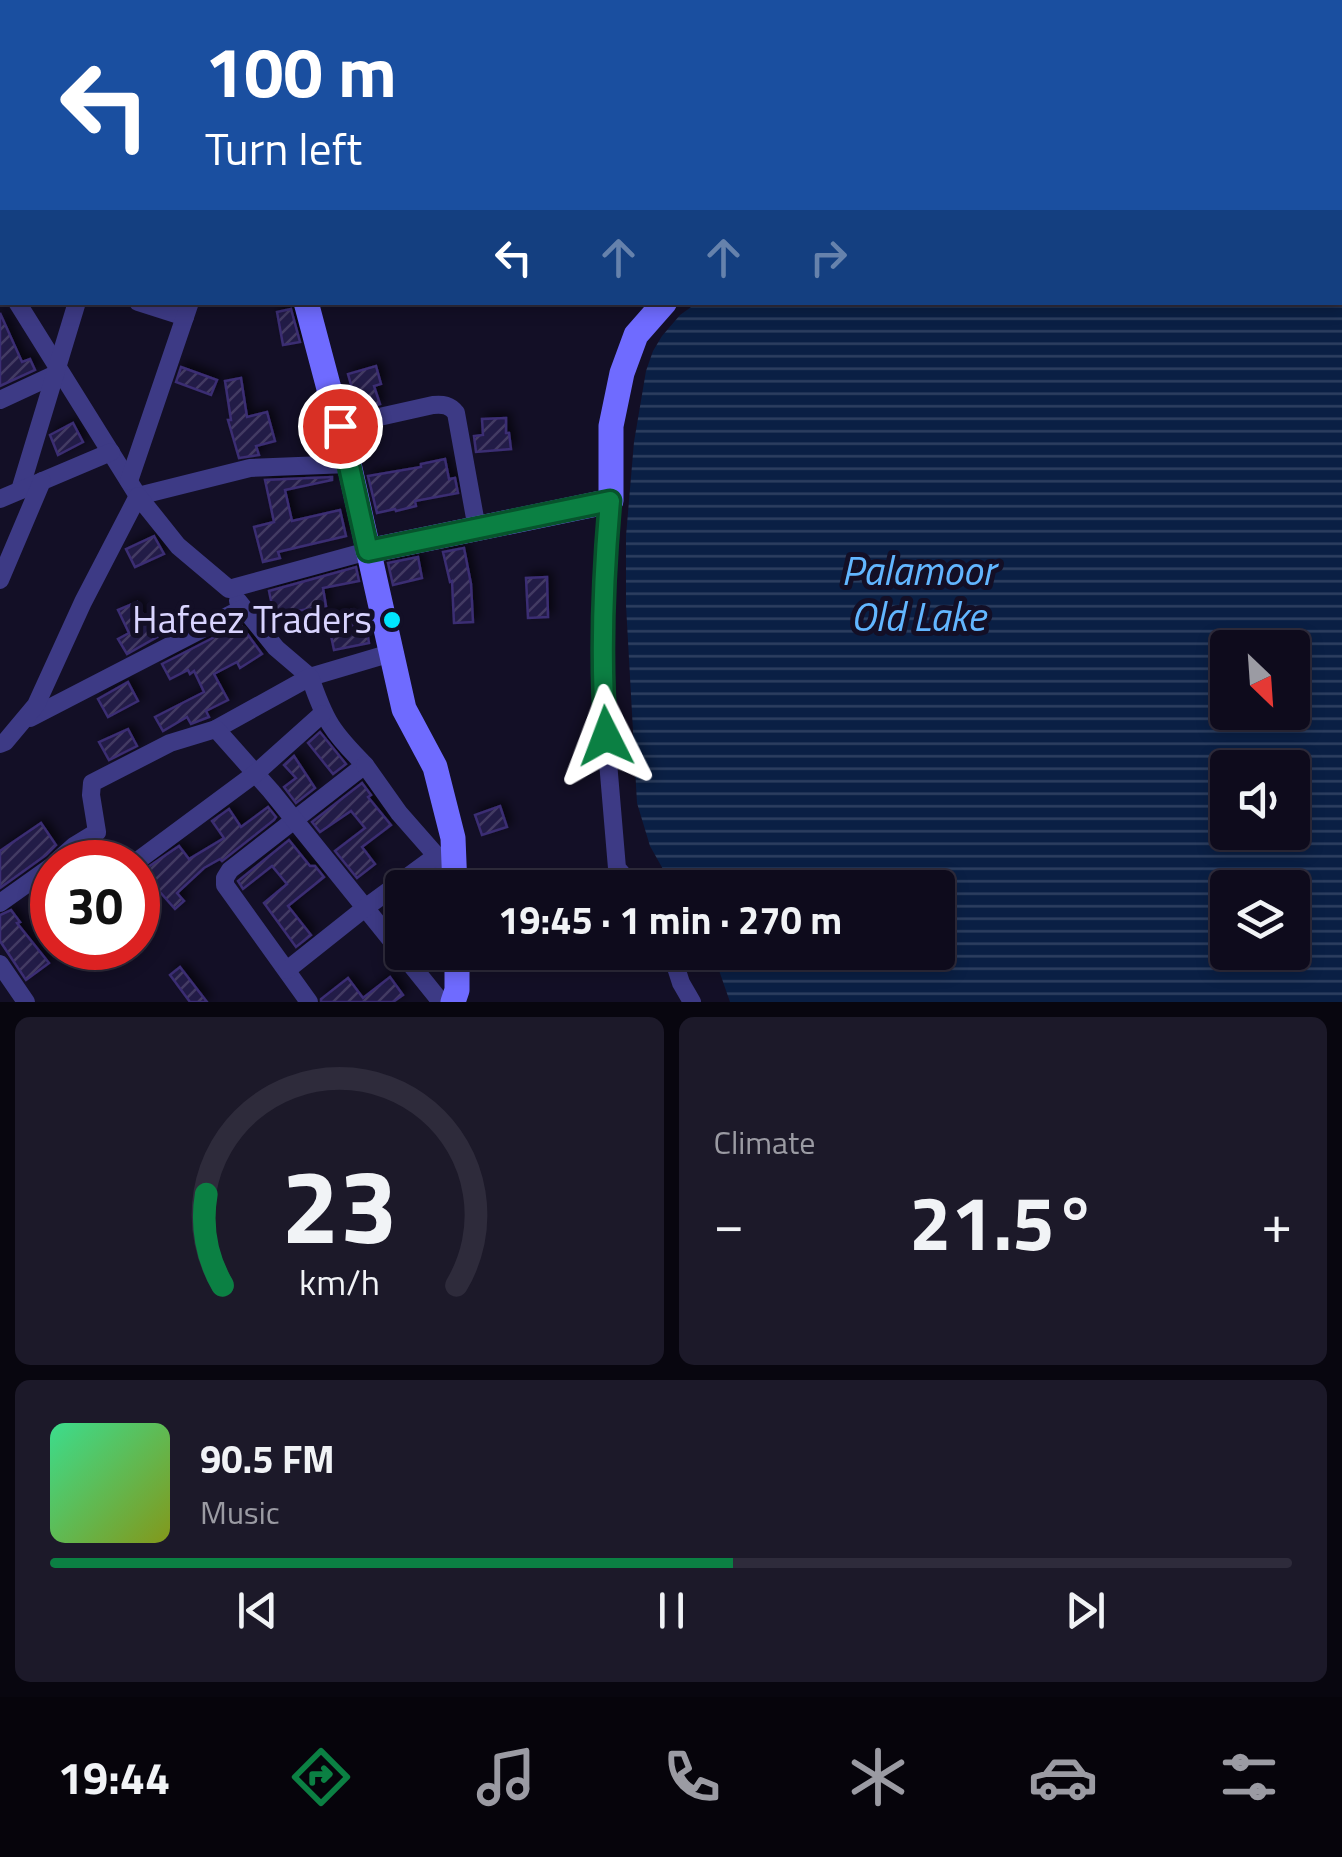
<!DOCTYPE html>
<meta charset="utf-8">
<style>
:root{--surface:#0e0b1c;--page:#1c1929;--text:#f1f3f6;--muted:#9b9ba3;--line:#2e2b3b;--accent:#0b8043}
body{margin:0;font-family:"Titillium Web",sans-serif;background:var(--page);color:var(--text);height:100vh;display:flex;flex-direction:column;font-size:38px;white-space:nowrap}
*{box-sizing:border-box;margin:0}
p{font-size:32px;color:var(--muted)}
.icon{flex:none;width:55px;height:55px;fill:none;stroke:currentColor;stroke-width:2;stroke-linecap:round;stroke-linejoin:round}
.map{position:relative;height:1002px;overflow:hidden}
.sheet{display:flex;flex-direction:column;gap:15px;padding:15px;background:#08060f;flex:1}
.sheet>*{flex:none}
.top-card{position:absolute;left:0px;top:0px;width:1342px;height:305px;box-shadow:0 5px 15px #0003,0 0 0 2px var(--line);background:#1a4fa0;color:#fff;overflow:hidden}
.needle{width:65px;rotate:155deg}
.buttons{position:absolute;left:1210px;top:630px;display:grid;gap:20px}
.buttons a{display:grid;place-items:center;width:100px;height:100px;border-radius:10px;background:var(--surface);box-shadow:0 5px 15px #0003,0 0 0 2px var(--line);font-size:50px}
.speed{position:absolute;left:30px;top:840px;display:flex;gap:20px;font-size:50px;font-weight:700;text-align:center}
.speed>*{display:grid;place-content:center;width:130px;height:130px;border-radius:50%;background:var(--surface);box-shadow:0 5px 15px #0003,0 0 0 2px var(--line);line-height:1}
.speed .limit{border:15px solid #d22;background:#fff;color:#111}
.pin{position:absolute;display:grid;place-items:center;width:85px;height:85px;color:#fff;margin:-42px;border:5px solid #fff;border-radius:50%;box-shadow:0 2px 10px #0007}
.me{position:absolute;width:110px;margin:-55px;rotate:357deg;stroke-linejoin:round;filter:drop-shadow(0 0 8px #0008)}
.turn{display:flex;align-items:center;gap:35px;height:210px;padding:0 40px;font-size:45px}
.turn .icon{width:130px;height:130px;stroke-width:2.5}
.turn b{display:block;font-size:70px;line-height:85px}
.lanes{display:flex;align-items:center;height:95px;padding:0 40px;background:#0003;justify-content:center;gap:50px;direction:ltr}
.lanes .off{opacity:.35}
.big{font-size:75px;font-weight:700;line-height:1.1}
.sheet .card{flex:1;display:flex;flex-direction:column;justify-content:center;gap:15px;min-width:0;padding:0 35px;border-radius:15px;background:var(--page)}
.sheet .dial{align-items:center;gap:0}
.dial svg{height:260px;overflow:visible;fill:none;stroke:var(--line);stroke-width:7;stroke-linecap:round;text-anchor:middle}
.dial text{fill:var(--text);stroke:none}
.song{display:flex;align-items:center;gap:30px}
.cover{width:120px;height:120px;border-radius:15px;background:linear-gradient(135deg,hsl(150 70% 55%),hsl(70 70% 35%))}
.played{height:10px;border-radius:5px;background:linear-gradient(90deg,var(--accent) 55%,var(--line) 55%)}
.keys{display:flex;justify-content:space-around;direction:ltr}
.heat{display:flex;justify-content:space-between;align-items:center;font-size:55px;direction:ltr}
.sheet .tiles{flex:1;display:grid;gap:15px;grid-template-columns:1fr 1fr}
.card:last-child{grid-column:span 2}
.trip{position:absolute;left:385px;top:870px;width:570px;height:100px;border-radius:10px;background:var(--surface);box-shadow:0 5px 15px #0003,0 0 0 2px var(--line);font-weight:700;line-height:100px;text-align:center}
.menu{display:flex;height:160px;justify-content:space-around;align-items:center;background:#06040b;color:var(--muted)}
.menu .icon{width:70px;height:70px}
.menu .active{color:var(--accent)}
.menu b{font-size:45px;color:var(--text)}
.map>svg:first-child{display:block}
.water{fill:url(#water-rules);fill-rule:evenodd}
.building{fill:url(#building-hatch);stroke:#3b2d73;stroke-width:2.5;filter:url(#shadow)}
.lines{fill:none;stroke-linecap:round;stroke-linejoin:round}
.street{stroke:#3d3a85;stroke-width:18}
.secondary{stroke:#6f6bff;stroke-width:25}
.route-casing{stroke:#07532c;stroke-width:25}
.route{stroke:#0b8043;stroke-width:18}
.poi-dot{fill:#00e5ff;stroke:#130f26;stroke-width:4}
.labels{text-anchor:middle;stroke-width:10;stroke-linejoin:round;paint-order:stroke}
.poi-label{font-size:38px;fill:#d9d4ff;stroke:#130f26;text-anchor:end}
.water-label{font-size:40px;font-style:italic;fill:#62b6ff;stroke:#130f26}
</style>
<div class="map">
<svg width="1342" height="1002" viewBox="0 0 1342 1002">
<defs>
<pattern id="water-rules" width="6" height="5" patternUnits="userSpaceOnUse" patternTransform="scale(2.5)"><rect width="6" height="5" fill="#0a1f44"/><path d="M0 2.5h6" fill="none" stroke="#2d3f60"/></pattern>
<pattern id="building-hatch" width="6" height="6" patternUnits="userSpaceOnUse" patternTransform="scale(2.5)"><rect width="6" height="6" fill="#241b47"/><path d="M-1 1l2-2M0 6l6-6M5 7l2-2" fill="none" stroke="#433b63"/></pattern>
<filter id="shadow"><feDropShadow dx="4.5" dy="-4.5" stdDeviation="5" flood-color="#0009"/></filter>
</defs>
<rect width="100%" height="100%" fill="#130f26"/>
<path class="water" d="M1340,160H1342V1002H730L713,953L938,952V888L673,887L650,846L637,803L626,605V536L634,442L646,371L653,351L662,336L680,315L698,302H1340ZM1228,648H1292V712H1228ZM1228,768H1292V832H1228ZM1228,888H1292V952H1228Z"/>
<g class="building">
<polygon points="291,309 300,342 283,345 277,312"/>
<polygon points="0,313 22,362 30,359 35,370 0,386"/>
<polygon points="376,366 381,384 374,386 380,404 355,410 352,400 355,399 348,374"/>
<polygon points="181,367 217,380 211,395 176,382"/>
<polygon points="241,378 247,417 267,412 275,441 256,446 259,455 239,458 228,420 231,420 225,381"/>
<polygon points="506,418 506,433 509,433 511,449 476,452 474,436 483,435 482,419"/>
<polygon points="73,423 83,442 58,455 50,435"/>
<polygon points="445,459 449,479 455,478 458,493 415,501 416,506 396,511 395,509 377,513 368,476 421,467 421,464"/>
<polygon points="332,477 332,480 285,490 292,521 340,510 346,536 278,552 280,558 263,562 254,527 274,522 265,480"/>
<polygon points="154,536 164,554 135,567 126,549"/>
<polygon points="464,548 471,584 473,622 454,623 452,581 450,582 443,552"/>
<polygon points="418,557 422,578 393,585 388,563"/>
<polygon points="356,567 359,581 323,588 326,606 274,615 269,591"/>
<polygon points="547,577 548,617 528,618 526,578"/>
<polygon points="137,602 147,624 157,637 127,654 118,639 129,633 118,610"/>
<polygon points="351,610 354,627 366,625 369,643 334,650 330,631 326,632 322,616"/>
<polygon points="240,624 262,654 240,668 237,662 214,674 228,700 206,711 209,717 191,724 187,717 163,731 155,717 204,692 194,671 190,674 188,670 170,679 162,664"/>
<polygon points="128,682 138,701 108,717 98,699"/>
<polygon points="128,729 137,746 109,760 99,742"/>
<polygon points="320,732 346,764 333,774 308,743"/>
<polygon points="294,756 315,788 296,803 284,787 296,778 284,765"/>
<polygon points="362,783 371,795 368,797 391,825 362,847 375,864 357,878 335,851 365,828 351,811 320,832 312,822"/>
<polygon points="500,806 507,827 482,835 475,815"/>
<polygon points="268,807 276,817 274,820 222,861 220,859 204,868 177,893 184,901 175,909 151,882 138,893 138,874 179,846 189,859 224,838 212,821 229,809 241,827"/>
<polygon points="41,823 56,845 46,855 0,888 0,851"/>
<polygon points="289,840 310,866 315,866 324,877 288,906 311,935 296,947 264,903 287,884 272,866 243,889 238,881"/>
<polygon points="11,910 20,922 17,923 49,963 26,980 0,941 0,915"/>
<polygon points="180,967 207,1002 190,1002 170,975"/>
<polygon points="390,977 403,995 393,1002 321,1002 321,999 348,978 363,998"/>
</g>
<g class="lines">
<g class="street">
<polyline points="90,2 94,0"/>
<polyline points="0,56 2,54"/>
<polyline points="0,148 2,153"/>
<polyline points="0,209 2,209"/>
<polyline points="0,275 2,279"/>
<polyline points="17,302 138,496 250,468 349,464"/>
<polyline points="138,302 185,317"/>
<polyline points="0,400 56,374"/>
<path d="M339,426L433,405C443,404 450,405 456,413L477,529"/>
<polyline points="129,481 190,302"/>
<polyline points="20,490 77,302"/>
<polyline points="0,499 111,452"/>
<polyline points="611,501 605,562 603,703 617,868 634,888"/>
<polyline points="0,580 42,481"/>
<polyline points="238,601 276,648 310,677 391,653"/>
<polyline points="30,718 243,608"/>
<path d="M216,729L310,677C325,721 332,732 365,765L230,870L225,878V885L309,1002"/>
<polyline points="0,744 5,742 36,705 83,602 138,496 178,546 229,589 368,551"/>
<polyline points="365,765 399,813 442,862"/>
<polyline points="56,862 74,846 97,832 91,795 92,783 170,743 216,729 271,791 441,1002"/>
<polyline points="136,862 256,773 322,714"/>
<polyline points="0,903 52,866"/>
<polyline points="671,952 681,983 692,1002"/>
<polyline points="0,964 26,1002"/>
<polyline points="287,970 365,908 436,856"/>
</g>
<g class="secondary">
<polyline points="252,0 253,2"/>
<polyline points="1340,137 1342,137"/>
<polyline points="306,302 349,464 404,709 435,767 453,838 455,888"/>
<polyline points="368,551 611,501 611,426 622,373 636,335 665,302"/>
<polyline points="453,1002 457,990 457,952"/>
</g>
</g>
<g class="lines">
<g class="route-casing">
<path id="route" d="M340,426L368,551L610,501C603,579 600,659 606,736"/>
</g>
<use href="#route" class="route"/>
</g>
<circle class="poi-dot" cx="392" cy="620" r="10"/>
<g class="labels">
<g class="poi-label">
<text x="372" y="633">Hafeez Traders</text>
</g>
<g class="water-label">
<text x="918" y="585">Palamoor<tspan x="918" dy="46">Old Lake</tspan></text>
</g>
</g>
</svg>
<div class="buttons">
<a><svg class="needle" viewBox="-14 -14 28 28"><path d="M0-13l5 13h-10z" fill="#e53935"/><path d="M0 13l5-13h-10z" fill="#9b9ba3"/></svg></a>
<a><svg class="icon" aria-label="sound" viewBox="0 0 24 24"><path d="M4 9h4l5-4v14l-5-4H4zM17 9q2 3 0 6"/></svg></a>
<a><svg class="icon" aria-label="layers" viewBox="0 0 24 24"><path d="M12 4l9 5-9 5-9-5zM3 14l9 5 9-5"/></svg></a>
</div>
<div class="speed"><div class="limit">30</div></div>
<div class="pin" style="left:340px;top:426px;background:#d93025"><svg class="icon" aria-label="arrive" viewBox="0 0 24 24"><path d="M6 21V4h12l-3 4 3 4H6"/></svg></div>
<svg class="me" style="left:606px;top:736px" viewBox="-20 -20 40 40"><path d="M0-17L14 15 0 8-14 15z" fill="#0b8043" stroke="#fff" stroke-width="4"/></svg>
<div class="trip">19:45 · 1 min · 270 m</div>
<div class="top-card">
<div class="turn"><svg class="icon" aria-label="left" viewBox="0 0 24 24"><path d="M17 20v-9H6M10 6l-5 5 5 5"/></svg><div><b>100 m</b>Turn left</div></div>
<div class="lanes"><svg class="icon" aria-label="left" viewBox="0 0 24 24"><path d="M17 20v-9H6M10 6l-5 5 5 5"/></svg><svg class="icon off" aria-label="ahead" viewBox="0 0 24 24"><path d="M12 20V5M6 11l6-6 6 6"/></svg><svg class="icon off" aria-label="ahead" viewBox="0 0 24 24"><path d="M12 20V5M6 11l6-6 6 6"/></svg><svg class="icon off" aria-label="right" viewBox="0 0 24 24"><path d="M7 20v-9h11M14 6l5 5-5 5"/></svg></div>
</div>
</div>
<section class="sheet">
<div class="tiles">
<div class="card dial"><svg viewBox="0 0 100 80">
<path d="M14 69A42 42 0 1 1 86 69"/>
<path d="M14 69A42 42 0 0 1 9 41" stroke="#0b8043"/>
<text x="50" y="56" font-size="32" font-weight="700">23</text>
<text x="50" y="72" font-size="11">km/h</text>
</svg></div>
<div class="card"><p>Climate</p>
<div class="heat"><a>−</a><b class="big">21.5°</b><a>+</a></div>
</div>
<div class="card">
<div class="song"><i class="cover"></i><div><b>90.5 FM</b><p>Music</p></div></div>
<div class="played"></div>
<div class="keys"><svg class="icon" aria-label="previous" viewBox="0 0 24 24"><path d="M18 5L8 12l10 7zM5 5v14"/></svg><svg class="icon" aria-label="pause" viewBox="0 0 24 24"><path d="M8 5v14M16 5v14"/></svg><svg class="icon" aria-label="next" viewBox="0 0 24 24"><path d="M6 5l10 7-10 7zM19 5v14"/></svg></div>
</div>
</div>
</section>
<nav class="menu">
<b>19:44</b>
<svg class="icon active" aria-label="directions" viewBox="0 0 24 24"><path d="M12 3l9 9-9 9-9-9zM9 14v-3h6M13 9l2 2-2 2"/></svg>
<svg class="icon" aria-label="music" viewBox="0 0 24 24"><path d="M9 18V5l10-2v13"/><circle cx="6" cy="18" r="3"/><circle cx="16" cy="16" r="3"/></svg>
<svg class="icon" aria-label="phone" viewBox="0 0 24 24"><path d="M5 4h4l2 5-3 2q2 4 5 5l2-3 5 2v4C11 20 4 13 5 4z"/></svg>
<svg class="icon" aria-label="climate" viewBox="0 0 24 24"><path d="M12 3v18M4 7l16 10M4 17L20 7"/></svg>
<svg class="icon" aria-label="car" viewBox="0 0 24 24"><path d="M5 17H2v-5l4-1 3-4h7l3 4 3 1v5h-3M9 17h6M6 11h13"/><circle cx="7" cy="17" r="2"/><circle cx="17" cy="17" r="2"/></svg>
<svg class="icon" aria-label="filters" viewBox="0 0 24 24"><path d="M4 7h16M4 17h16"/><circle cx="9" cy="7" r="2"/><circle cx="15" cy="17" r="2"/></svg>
</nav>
